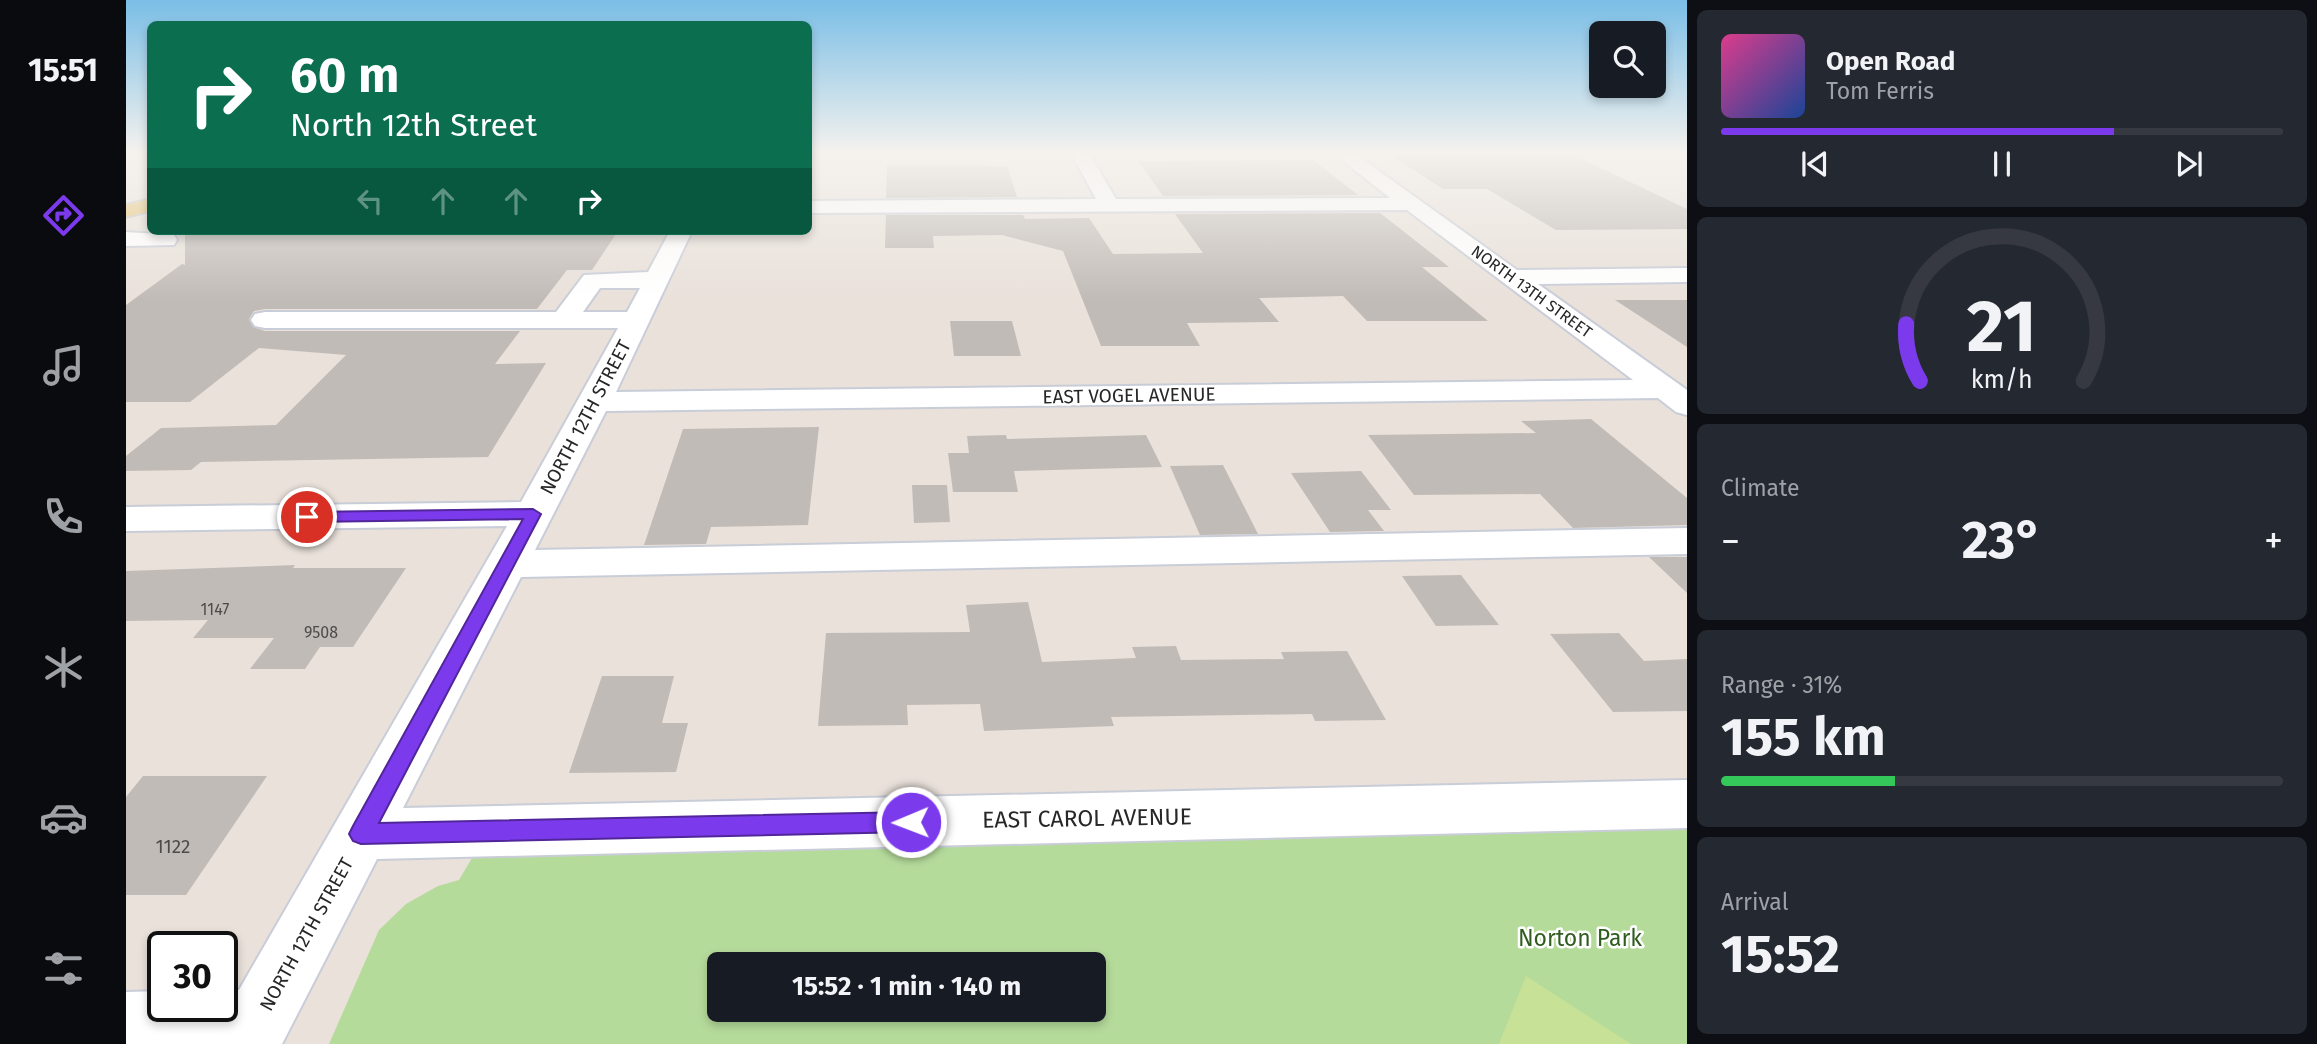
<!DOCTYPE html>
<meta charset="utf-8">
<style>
:root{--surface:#171b24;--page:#242831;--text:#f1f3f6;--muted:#9ea1a6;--line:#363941;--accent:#7c3aed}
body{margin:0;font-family:"Fira Sans",sans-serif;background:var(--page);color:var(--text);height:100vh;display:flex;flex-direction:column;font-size:26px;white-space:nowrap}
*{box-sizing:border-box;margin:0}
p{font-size:23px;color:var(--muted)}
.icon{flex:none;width:38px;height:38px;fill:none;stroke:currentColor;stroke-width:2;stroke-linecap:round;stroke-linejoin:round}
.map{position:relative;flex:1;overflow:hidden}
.details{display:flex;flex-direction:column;gap:10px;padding:10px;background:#0d0f14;width:630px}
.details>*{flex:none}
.top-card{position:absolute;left:21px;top:21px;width:665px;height:214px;border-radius:10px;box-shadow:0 4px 10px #0003;background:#0b6e4f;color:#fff;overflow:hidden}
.controls{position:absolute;left:1463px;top:21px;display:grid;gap:14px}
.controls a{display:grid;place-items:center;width:77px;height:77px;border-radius:10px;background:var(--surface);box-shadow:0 4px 10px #0003;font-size:35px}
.speed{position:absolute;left:21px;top:931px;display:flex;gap:14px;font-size:35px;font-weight:700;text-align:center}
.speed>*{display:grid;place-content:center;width:91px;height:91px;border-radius:50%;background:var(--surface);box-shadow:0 4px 10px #0003;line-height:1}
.speed .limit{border:4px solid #111;border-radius:10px;background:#fff;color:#111}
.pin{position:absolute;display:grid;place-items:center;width:60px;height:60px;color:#fff;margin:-30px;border:4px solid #fff;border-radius:50%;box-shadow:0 2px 7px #0007}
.me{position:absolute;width:77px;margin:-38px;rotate:269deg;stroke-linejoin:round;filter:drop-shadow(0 0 5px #0008)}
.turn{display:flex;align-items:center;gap:24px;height:147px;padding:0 28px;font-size:32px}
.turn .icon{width:91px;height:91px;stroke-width:2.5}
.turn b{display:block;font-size:49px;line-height:60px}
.lanes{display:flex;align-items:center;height:66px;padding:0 28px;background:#0003;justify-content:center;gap:35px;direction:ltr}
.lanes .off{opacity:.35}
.big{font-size:52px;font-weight:700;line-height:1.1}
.details .tile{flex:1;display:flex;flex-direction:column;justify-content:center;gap:10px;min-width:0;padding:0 24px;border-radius:10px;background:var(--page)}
.details .dial{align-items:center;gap:0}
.dial svg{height:182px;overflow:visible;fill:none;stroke:var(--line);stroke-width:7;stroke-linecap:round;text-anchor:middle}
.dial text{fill:var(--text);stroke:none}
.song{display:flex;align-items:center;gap:21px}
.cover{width:84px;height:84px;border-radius:10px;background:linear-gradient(135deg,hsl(330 70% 55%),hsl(220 70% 35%))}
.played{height:7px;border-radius:4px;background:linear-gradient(90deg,var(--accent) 70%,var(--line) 70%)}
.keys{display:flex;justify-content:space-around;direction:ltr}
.heat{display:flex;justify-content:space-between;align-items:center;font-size:38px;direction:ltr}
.charge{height:10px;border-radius:5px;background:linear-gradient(90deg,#34c759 31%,var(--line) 0)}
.trip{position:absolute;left:581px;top:952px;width:399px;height:70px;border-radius:10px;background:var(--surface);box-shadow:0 4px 10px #0003;font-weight:700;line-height:70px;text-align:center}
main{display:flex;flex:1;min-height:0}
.tabs{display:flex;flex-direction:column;width:126px;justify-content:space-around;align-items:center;background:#090b0e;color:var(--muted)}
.tabs .icon{width:49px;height:49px}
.tabs .current{color:var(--accent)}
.tabs b{font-size:32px;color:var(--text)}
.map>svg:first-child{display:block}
.green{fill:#b5db9b;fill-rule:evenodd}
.pitch{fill:#c7e197}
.building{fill:#c1bbb7}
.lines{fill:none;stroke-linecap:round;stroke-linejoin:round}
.minor-casing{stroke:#c9cdd8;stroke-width:4}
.major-casing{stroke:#c3c3c3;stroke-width:4}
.minor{fill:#fff;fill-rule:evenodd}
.major{fill:#e3bd65;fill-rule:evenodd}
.route{fill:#7c3aed;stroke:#51269a;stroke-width:2}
.labels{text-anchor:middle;stroke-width:5;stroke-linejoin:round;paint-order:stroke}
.far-street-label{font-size:16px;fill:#272727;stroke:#fff}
.number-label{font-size:16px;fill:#4e4c4b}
.street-label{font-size:19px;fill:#272727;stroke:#fff}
.near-number-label{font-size:19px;fill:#4e4c4b}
.near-street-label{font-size:23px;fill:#272727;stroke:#fff}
.near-park-label{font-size:23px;fill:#305c1f;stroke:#fff}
</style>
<main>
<nav class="tabs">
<b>15:51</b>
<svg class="icon current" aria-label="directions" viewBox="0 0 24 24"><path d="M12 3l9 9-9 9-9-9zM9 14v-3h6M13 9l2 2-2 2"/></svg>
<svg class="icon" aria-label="music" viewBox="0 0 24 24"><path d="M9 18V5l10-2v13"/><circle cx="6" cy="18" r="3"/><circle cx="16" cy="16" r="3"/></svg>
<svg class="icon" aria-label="phone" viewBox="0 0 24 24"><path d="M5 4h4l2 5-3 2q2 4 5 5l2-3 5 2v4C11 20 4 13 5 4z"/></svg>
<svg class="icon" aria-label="climate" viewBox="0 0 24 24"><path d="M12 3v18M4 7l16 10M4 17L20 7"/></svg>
<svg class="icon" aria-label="car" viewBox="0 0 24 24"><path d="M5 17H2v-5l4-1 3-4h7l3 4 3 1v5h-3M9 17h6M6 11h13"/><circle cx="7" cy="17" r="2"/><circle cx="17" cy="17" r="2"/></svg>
<svg class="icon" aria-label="filters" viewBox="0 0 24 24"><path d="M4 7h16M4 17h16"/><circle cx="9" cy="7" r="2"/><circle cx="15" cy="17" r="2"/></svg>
</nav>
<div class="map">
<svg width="1561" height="1044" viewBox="0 0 1561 1044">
<rect width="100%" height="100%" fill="#e9e1da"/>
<path class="green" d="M1561,829V1044H203L253,930L280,904L312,886L333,880L346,858ZM593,964H968V1010H593Z"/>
<polygon class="pitch" points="1400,976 1505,1044 1373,1044"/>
<g class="building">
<polygon points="1261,153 1443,153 1561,209 1561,229 1430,230 1361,189 1317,189"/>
<polygon points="1187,160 1232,195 1037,196 1012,161"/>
<polygon points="761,165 881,166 891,197 760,198"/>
<polygon points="1254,213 1323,267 1296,267 1362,321 1241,321 1217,296 1133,298 1153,322 1061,323 1074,346 975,346 937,251 876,235 807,236 808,248 759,248 760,215 897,215 899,219 963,218 987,254 1077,253 1049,214"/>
<polygon points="59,231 492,231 466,270 441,270 411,309 139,309 128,311 123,319 127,327 139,331 394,331 369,364 420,363 362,457 75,462 65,470 0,471 0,456 35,428 150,425 220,355 133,348 64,402 0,402 0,305 56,264 59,265"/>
<polygon points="1489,300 1561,300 1561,347"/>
<polygon points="824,321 886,321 895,356 828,356"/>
<polygon points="1465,419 1561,498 1561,525 1447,528 1414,494 1288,495 1242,435 1410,433 1395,421"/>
<polygon points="693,427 682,525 585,527 580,544 518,545 557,429"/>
<polygon points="880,435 881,439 1020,435 1036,467 888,471 892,492 827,492 822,453 843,453 841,436"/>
<polygon points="1097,465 1132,534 1074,535 1044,466"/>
<polygon points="1235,471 1265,510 1242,510 1258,531 1204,532 1165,473"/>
<polygon points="786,485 821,485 824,522 788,523"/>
<polygon points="1523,557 1561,557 1561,593"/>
<polygon points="169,565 167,568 280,568 227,647 194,647 179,669 124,669 148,638 67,638 82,620 0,621 0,571"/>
<polygon points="1335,575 1373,625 1310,626 1276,576"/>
<polygon points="902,602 916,662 1010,658 1006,647 1050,646 1055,660 1158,659 1155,652 1221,651 1260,720 1189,721 1186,714 985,717 988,726 858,731 854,704 781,705 782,725 692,726 700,633 844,632 840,605"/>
<polygon points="1493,633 1518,661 1561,659 1561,711 1487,712 1424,634"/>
<polygon points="476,676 548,676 536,723 562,723 550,772 443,773"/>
<polygon points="17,776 141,776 60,895 0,895 0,797"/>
</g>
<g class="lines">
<g class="minor-casing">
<g id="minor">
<path d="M945,153H963L990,199L1264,198L1207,153H1228L1391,270L1561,268V282L1412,284L1561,390V415L1550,412L1532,398L480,411L409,550L1561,528V554L395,577L277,808L1561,780V828L251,859L156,1044H0V992L37,991V1006H96V990H113L381,526L0,531V507L395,502L492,328H139L129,326L125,320L129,314L139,312H430L458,275L522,272L544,231H566L490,392L1507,380L1281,210L682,213V201L970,199ZM474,288H514L501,312H457Z"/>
<polygon points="0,232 48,235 51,240 48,245 0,246"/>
</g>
</g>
<g class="major-casing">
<polygon id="major" points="24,199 24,211 0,217 0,205"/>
</g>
<use href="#minor" class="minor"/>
<use href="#major" class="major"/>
</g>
<linearGradient id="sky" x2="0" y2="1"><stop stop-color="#7abee6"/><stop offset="0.51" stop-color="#f5f2ee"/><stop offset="1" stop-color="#f5f2ee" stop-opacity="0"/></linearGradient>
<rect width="1561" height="300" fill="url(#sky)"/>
<polygon class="route" points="407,509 415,514 253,823 785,812 793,815 796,822 793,829 785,832 235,844 227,841 223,834 227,826 397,519 181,522 173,517 181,512"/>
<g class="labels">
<g class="far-street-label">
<text transform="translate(1406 291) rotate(36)" y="6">NORTH 13TH STREET</text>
</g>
<g class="number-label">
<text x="89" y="615">1147</text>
<text x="195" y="638">9508</text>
</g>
<g class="street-label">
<text transform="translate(1003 395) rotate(-1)" y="7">EAST VOGEL AVENUE</text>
<text transform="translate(459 417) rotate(-62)" y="7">NORTH 12TH STREET</text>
<text transform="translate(180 934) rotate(-61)" y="7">NORTH 12TH STREET</text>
</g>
<g class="near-number-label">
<text x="47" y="853">1122</text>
</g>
<g class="near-street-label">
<text transform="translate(961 818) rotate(-1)" y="8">EAST CAROL AVENUE</text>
</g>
<g class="near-park-label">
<text x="1454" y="946">Norton Park</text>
</g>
</g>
</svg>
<div class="controls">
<a><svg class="icon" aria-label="search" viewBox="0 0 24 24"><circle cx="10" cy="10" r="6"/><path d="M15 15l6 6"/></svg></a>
</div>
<div class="speed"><div class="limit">30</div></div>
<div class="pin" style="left:181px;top:517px;background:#d93025"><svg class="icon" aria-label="arrive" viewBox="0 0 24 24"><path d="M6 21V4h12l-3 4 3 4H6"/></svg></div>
<svg class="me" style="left:785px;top:822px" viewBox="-20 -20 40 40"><circle r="17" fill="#7c3aed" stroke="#fff" stroke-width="3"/><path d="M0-11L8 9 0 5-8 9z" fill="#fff"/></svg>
<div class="trip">15:52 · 1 min · 140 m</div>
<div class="top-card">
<div class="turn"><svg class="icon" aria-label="right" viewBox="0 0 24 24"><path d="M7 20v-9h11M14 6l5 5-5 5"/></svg><div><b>60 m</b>North 12th Street</div></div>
<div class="lanes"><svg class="icon off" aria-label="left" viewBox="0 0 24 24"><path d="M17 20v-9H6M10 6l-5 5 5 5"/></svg><svg class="icon off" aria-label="ahead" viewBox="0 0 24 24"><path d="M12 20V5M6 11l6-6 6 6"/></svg><svg class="icon off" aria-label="ahead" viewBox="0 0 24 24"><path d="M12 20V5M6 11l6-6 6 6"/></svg><svg class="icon" aria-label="right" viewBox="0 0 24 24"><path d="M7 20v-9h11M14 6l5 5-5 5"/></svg></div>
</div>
</div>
<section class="details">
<div class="tile">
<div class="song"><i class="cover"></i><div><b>Open Road</b><p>Tom Ferris</p></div></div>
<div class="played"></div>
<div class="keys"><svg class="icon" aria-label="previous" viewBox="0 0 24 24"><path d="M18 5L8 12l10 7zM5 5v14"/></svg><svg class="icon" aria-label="pause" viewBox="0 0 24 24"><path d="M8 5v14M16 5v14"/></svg><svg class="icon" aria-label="next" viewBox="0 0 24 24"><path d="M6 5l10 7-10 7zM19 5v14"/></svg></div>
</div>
<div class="tile dial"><svg viewBox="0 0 100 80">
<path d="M14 69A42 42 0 1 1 86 69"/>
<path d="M14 69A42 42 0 0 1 8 44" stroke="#7c3aed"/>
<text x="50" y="56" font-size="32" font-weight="700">21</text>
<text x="50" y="72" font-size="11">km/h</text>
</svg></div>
<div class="tile"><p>Climate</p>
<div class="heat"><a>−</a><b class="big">23°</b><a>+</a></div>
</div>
<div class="tile"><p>Range · 31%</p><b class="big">155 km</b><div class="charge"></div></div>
<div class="tile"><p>Arrival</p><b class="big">15:52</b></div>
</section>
</main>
